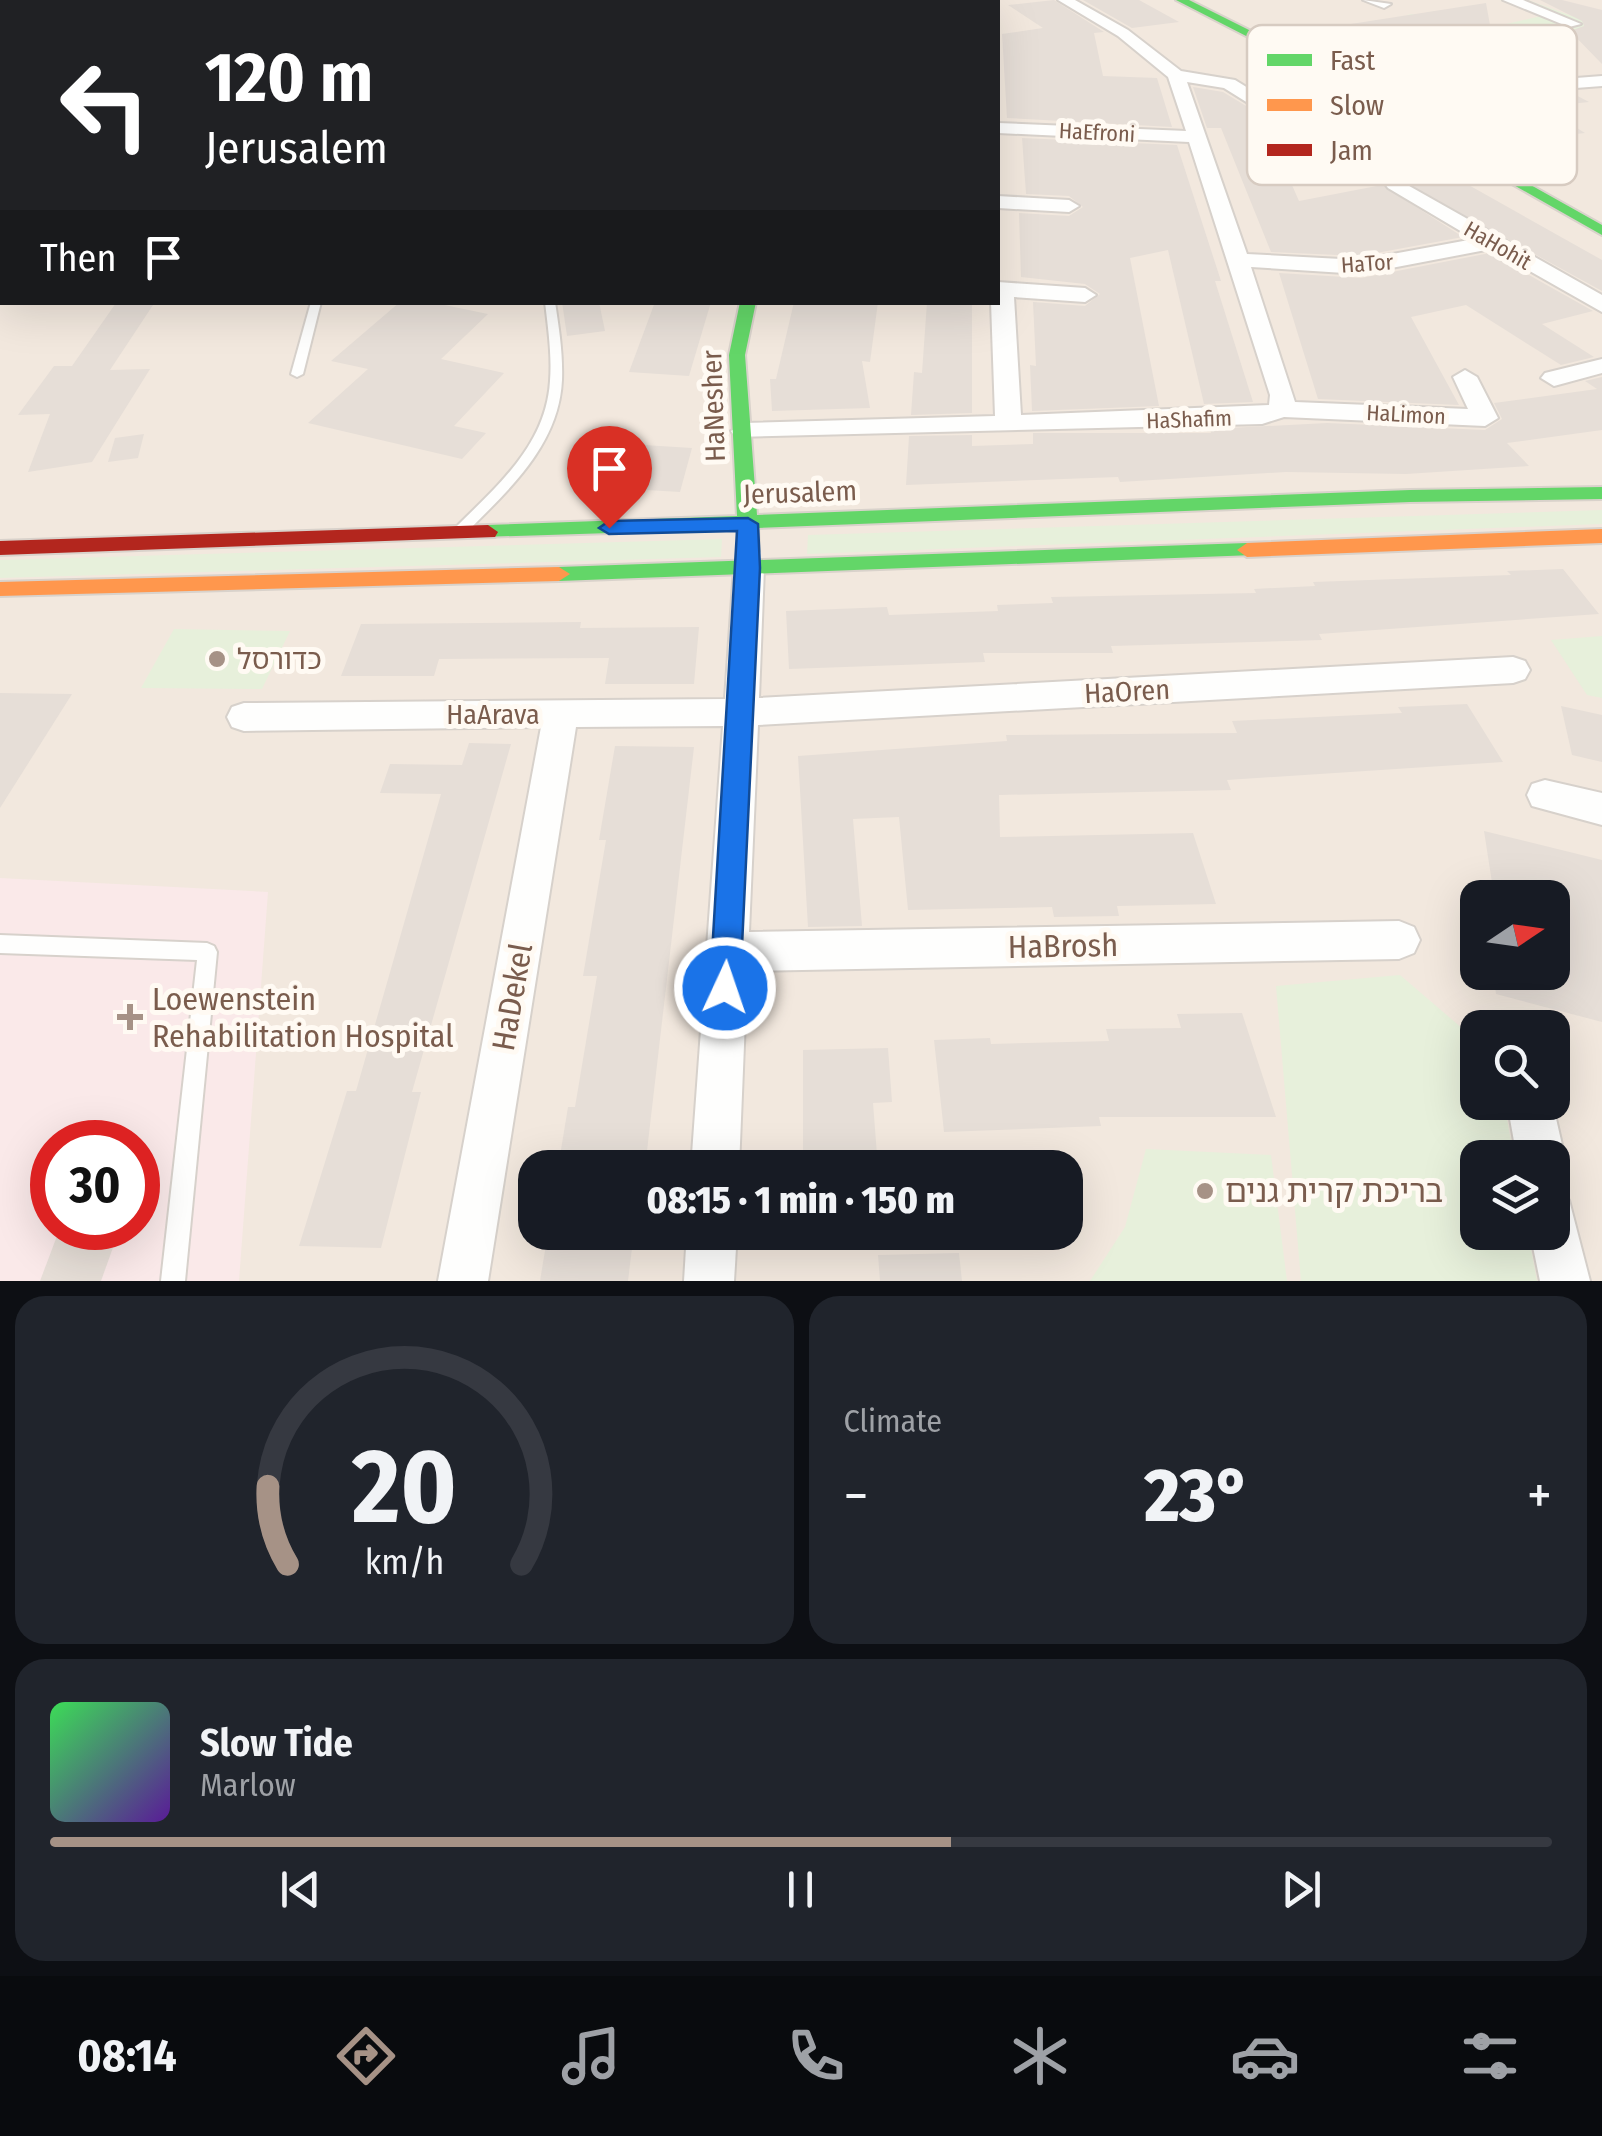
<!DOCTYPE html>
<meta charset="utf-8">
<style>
:root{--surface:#171b24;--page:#20242c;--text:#f1f3f6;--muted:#9ea1a6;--line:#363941;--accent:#a69286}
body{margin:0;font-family:"Fira Sans Condensed","Noto Sans Hebrew",sans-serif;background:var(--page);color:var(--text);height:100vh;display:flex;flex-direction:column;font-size:38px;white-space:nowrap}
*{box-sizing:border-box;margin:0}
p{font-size:32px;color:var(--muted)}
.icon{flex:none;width:55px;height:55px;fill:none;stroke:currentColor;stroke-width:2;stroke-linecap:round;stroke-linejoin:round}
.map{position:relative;height:1281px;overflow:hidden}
.panel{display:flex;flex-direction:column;gap:15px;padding:15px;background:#0d0f14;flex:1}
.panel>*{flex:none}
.top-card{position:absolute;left:0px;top:0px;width:1000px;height:305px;box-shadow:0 10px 40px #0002;background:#202124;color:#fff;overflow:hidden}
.needle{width:65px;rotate:77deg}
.tools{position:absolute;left:1460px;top:880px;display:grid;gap:20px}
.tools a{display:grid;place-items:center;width:110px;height:110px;border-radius:20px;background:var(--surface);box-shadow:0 10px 40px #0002;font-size:50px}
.speed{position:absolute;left:30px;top:1120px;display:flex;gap:20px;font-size:50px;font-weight:700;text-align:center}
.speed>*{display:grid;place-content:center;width:130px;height:130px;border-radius:50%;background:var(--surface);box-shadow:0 10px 40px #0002;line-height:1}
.speed .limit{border:15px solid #d22;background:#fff;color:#111}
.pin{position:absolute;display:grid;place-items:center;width:85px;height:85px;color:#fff;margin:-102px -42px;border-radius:50% 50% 50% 0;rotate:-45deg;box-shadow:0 0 10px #0007}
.pin .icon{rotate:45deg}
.me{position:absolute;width:110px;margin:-55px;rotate:3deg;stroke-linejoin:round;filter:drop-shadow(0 0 8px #0008)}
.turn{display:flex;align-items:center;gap:35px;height:210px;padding:0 40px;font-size:45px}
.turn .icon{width:130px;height:130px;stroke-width:2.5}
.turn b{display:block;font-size:70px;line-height:85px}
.then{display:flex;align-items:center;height:95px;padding:0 40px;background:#0003;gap:20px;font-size:38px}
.big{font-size:75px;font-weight:800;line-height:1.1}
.panel .widget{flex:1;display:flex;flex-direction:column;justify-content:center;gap:15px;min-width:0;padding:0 35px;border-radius:30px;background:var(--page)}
.panel .dial{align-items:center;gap:0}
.dial svg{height:260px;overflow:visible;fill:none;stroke:var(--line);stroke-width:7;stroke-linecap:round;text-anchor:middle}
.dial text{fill:var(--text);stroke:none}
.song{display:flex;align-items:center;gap:30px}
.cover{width:120px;height:120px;border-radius:15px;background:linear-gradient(135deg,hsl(130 70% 55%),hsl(270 70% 35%))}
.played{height:10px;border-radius:5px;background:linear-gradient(90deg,var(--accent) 60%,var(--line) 60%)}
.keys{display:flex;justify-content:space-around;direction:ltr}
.heat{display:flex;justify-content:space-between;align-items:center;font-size:55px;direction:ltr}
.panel .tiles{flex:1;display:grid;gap:15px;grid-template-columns:1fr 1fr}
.widget:last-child{grid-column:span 2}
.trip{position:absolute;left:518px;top:1150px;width:565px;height:100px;border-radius:30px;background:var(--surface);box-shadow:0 10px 40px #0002;font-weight:800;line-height:100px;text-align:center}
.dock{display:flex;height:160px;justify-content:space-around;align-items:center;background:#090b0e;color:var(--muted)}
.dock .icon{width:70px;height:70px}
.dock .selected{color:var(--accent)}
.dock b{font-size:45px;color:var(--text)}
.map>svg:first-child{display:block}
.residential{fill:#f2e8de;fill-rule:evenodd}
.medical{fill:#fae9e9;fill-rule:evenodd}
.green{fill:#e7f0db}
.building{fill:#e6ded7}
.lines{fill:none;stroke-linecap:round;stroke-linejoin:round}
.lane-casing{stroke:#d7d1cb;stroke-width:4}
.street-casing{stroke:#d7d1cb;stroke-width:4}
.fast-casing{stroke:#d9d2cb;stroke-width:4}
.slow-casing{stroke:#d9d2cb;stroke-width:4}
.jam-casing{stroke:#d9d2cb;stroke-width:4}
.lane{fill:#fefefd;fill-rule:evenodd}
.street{fill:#fefefd;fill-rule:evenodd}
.fast{fill:#63d668;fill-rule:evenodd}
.slow{fill:#ff974d;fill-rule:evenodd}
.jam{fill:#b3261e;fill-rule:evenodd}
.route{fill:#1a73e8;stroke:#114b97;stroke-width:2.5}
.poi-dot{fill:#a69286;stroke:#fffaf3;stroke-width:4}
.labels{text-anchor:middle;stroke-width:10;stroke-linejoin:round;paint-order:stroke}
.far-street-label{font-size:22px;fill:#7a5c4d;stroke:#fffaf3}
.street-label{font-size:28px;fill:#7a5c4d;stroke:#fffaf3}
.poi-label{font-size:28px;fill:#7a5c4d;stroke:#fffaf3;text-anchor:start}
.near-street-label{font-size:32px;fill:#7a5c4d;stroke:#fffaf3}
.near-poi-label{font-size:32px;fill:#7a5c4d;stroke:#fffaf3;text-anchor:start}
.key{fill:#fffaf3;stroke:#d7cbc1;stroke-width:2.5}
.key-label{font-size:28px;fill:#7a5c4d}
</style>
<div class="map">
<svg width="1602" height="1281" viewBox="0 0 1602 1281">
<rect width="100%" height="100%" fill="#f9f5f0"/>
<path class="residential" d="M0,0H1602V1281H0ZM2,2H998V302H2ZM1478,898H1552V972H1478ZM1478,1028H1552V1102H1478ZM52,1142H138V1228H52ZM1478,1158H1552V1232H1478ZM535,1168H1065V1232H535Z"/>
<path class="medical" d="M0,878L268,892L239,1281H0ZM52,1142H138V1228H52Z"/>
<g class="green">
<polygon points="1500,0 1528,0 1602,27 1593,40 1530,38 1322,55 1302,46 1344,46 1442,30 1407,15 1412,14 1454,31 1471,32 1541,16"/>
<polygon points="1602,510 1602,524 807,554 808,535"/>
<polygon points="722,539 721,557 0,578 0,560"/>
<polygon points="174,629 290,631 262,689 141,688"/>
<polygon points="1602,636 1602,698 1587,695 1551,640"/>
<polygon points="1400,975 1477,1041 1478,1102 1504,1103 1514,1157 1478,1158 1478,1232 1528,1233 1537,1281 1301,1281 1276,986"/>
<polygon points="1146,1149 1271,1155 1287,1281 1090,1281 1125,1227"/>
</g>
<g class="building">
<polygon points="1054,0 1104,32 1094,33 1103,76 1157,78 1172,127 1007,118 1002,34 1043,28 1008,5"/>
<polygon points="1083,0 1139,0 1179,22 1132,28"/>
<polygon points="1540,0 1562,0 1602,10 1602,64 1570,31 1584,26 1582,21"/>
<polygon points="1486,3 1490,25 1461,30 1546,75 1407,87 1397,81 1418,79 1312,30"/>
<polygon points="1193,87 1223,92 1261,115 1299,201 1382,185 1463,237 1360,256 1271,252 1221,128 1207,128"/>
<polygon points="1297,88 1391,137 1385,138 1602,260 1602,291 1352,154 1362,152 1264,93"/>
<polygon points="1570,92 1589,102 1570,104 1576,107 1558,109 1566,114 1556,115 1585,133 1522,140 1516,136 1491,139 1433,103"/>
<polygon points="1022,138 1177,145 1221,281 1215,281 1253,402 1204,404 1168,250 1130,258 1159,406 1032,411 1030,365 1036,366 1033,302 1085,306 1100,294 1085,284 1021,277 1019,213 1069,216 1083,207 1069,196 1026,194"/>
<polygon points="1490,253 1593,311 1542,324 1594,357 1561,365 1466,305 1411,317 1459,405 1318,399 1279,273 1361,278"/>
<polygon points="155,302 110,370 150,369 92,462 28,472 50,414 18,415 54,366 72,366 116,303"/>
<polygon points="400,302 430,302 488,314 441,359 504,373 454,426 486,433 462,459 308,423 368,369 331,361"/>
<polygon points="562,302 599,302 605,331 567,336"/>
<polygon points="655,302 711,302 689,376 629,372"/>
<polygon points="794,302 878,302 870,362 862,361 870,408 772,411 770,379 776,379"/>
<polygon points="927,302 972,302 972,413 911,415 914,372 922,373"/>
<polygon points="1602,377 1602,430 1507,443 1529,466 1406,474 1286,472 1120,482 1118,477 906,485 909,436 972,435 972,446 1033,444 1033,433 1211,433 1210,429 1327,423 1485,430 1502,419 1494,403 1597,389 1585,381"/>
<polygon points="144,434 138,458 108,462 115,438"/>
<polygon points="596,442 692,448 680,492 579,486"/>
<polygon points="1563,569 1599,614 1319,634 1322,640 1111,646 1113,653 983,653 985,662 789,669 786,611 887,607 889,615 998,611 997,605 1053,603 1051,597 1256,593 1254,589 1315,586 1313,582 1511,575 1507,571"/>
<polygon points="581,622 580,628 699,627 694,684 605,684 609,658 439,659 434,676 341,676 361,624"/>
<polygon points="0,693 72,694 0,808"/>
<polygon points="1467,704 1503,762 1227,780 1231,790 999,795 1000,837 1193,833 1216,904 1117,906 1119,916 1054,917 1052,907 908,910 899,817 853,819 862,926 808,927 798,756 1007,741 1006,735 1237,733 1232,721 1402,713 1398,707"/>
<polygon points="1561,706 1602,715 1602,762 1572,755"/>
<polygon points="469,743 511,744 412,1092 421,1092 381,1248 299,1246 347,1091 356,1091 441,794 380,793 390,764 462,765"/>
<polygon points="615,746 694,747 645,1168 558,1168 568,1107 575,1107 597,976 583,976 606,840 599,840"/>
<polygon points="1484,831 1602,860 1602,1022 1496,994 1493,972 1552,972 1552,898 1524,898 1493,889"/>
<polygon points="1242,1013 1276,1117 1099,1117 1101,1126 944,1132 934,1040 990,1038 991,1044 1109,1041 1106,1029 1181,1028 1177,1014"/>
<polygon points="888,1048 892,1102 873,1103 878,1168 803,1168 803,1050"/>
<polygon points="60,1228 120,1228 101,1281 40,1281"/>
<polygon points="548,1232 634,1232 628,1281 540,1281"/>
<polygon points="959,1253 962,1281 880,1281 878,1255"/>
</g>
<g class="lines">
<g class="lane-casing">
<g id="lane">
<polygon points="447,0 454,0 456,2 449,2"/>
<polygon points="634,0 640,0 641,2 635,2"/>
<polygon points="0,274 2,274 2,281 0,282"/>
<polygon points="311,302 321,302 303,374 297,377 291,374"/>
<path d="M545,302H555C559,328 563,354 562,380C559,446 508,490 465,534H455L453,531L455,528C498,485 546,445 550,381C552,355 548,328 545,302Z"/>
<polygon points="0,935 207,943 214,946 217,952 185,1281 161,1281 197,960 0,953"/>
</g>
</g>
<g class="street-casing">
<g id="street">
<polygon points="897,0 914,0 915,2 899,2"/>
<polygon points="1058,0 1075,0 1128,30 1181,71 1235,80 1303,122 1303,130 1291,130 1224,88 1187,82 1247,254 1360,260 1474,239 1388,188 1385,184 1395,178 1602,295 1602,312 1491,249 1360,274 1251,267 1295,402 1468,409 1453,377 1465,370 1477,377 1498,418 1485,426 1284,417 1262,424 735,437 731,431 744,423 995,416 991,302 998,302 998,282 1085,288 1096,295 1085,302 1014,297 1021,415 1269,405 1270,395 1189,142 998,133 998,123 1186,131 1168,77 1118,36"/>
<polygon points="1363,0 1391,4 1384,8"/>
<polygon points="1503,0 1523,0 1581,24 1569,27"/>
<polygon points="1602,76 1602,86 1396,102 1388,97 1396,92"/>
<polygon points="998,196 1069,200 1079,206 1069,212 998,208"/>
<polygon points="1602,359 1602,373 1554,386 1541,378 1545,373"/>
<polygon points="749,558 760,561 764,568 759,698 1513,657 1525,661 1530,670 1525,679 1513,683 758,725 749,932 1399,921 1414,927 1420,940 1414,953 1399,959 747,971 739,1168 691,1168 723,726 576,727 488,1281 438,1281 541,727 244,731 232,727 227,717 232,707 244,703 725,699 734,568 738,561"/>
<polygon points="1545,780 1602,793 1602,825 1532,806 1527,795 1532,784"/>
<polygon points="1552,1101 1565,1158 1552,1177 1552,1158 1517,1158 1507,1102"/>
<polygon points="1552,1193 1569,1200 1590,1281 1540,1281 1530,1232 1552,1232"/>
<polygon points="687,1232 737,1232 734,1281 684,1281"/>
</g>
</g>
<g class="fast-casing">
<g id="fast">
<polygon points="1176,0 1189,0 1299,55 1602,225 1602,235 1291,59"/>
<polygon points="740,302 756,302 745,355 757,515 1410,490 1602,487 1602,499 1410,502 758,528 759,551 749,558 739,551 737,529 481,537 478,532 488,525 737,516 729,355"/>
<polygon points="1247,543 1254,545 1257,550 1254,555 559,581 548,574 559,567"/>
</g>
</g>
<g class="slow-casing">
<g id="slow">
<polygon points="1602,529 1602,543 1247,557 1237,550 1247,543"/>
<polygon points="559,567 570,574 559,581 0,596 0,582"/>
</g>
</g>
<g class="jam-casing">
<polygon id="jam" points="488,525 498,532 495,537 0,555 0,541"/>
</g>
<use href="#lane" class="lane"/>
<use href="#street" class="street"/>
<use href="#fast" class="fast"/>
<use href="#slow" class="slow"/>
<use href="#jam" class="jam"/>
</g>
<polygon class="route" points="748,518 758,524 760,568 740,988 736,998 725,1002 715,998 710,988 737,531 609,534 599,528 609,521"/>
<g class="poi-dot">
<circle cx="217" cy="659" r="10"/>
<path d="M125 1002h10v10h10v10h-10v10h-10v-10h-10v-10h10z"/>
<circle cx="1205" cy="1191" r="10"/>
</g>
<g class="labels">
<g class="far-street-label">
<text transform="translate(1097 132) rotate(3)" y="8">HaEfroni</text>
<text transform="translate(1498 245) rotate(30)" y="8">HaHohit</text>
<text transform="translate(1367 263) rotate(-4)" y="8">HaTor</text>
<text transform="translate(1406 414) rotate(3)" y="8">HaLimon</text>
<text transform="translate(1189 419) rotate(-2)" y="8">HaShafim</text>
</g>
<g class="street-label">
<text transform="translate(713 406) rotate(-92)" y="10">HaNesher</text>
<text transform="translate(800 492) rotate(-2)" y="10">Jerusalem</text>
<text transform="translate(1127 691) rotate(-3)" y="10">HaOren</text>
<text x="493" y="724">HaArava</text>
</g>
<g class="poi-label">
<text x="237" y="669">כדורסל</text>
</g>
<g class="near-street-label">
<text transform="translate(1063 946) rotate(-1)" y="11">HaBrosh</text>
<text transform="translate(512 997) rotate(-80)" y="11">HaDekel</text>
</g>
<g class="near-poi-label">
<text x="152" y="1010">Loewenstein<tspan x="152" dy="37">Rehabilitation Hospital</tspan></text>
<text x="1225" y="1202">בריכת קרית גנים</text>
</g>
</g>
<rect x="1247" y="25" width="330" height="160" rx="15" class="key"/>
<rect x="1267" y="54" width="45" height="12" fill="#63d668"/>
<rect x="1267" y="99" width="45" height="12" fill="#ff974d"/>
<rect x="1267" y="144" width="45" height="12" fill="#b3261e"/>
<g class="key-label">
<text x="1330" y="70">Fast</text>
<text x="1330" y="115">Slow</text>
<text x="1330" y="160">Jam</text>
</g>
</svg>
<div class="tools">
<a><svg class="needle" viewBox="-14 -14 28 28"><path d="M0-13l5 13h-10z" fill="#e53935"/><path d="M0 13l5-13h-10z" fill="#9ea1a6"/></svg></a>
<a><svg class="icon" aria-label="search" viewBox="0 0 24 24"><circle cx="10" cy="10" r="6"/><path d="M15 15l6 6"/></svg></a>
<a><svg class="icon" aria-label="layers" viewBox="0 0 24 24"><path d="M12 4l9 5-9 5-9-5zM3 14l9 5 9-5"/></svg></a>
</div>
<div class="speed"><div class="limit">30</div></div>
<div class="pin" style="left:609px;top:528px;background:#d93025"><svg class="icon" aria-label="arrive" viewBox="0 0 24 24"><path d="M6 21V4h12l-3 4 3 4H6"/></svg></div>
<svg class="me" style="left:725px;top:988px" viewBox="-20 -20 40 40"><circle r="17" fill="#1a73e8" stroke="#fff" stroke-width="3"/><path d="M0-11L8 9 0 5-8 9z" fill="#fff"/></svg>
<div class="trip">08:15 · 1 min · 150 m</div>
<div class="top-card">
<div class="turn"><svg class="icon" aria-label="left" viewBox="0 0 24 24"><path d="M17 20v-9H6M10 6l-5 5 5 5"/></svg><div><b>120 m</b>Jerusalem</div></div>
<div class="then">Then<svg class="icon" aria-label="arrive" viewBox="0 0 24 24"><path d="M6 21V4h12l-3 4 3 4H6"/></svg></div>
</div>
</div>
<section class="panel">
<div class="tiles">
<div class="widget dial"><svg viewBox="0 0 100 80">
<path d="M14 69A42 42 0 1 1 86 69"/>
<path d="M14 69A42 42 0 0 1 8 45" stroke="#a69286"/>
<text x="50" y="56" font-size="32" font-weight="700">20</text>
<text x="50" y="72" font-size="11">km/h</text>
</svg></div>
<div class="widget"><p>Climate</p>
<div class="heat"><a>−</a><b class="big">23°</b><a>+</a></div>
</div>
<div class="widget">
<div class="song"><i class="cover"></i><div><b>Slow Tide</b><p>Marlow</p></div></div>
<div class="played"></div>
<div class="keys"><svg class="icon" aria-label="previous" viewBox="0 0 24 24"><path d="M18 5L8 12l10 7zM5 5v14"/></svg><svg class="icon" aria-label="pause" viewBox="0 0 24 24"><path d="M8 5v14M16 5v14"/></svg><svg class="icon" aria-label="next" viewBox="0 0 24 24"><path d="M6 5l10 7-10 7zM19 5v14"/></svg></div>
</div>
</div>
</section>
<nav class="dock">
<b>08:14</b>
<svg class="icon selected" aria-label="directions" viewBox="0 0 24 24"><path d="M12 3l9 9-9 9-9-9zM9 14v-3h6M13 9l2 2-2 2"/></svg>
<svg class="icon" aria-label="music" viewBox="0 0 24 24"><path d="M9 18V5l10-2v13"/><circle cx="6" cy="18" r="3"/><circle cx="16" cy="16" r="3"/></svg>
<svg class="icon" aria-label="phone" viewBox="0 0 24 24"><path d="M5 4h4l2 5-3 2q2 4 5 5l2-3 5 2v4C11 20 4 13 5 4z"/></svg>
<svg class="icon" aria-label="climate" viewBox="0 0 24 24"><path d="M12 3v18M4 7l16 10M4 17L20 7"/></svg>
<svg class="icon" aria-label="car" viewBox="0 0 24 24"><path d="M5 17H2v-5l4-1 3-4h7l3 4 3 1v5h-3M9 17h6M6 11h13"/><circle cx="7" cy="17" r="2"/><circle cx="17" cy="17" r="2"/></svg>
<svg class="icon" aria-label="filters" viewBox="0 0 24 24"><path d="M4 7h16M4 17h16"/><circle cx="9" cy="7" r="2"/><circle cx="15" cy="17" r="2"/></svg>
</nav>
